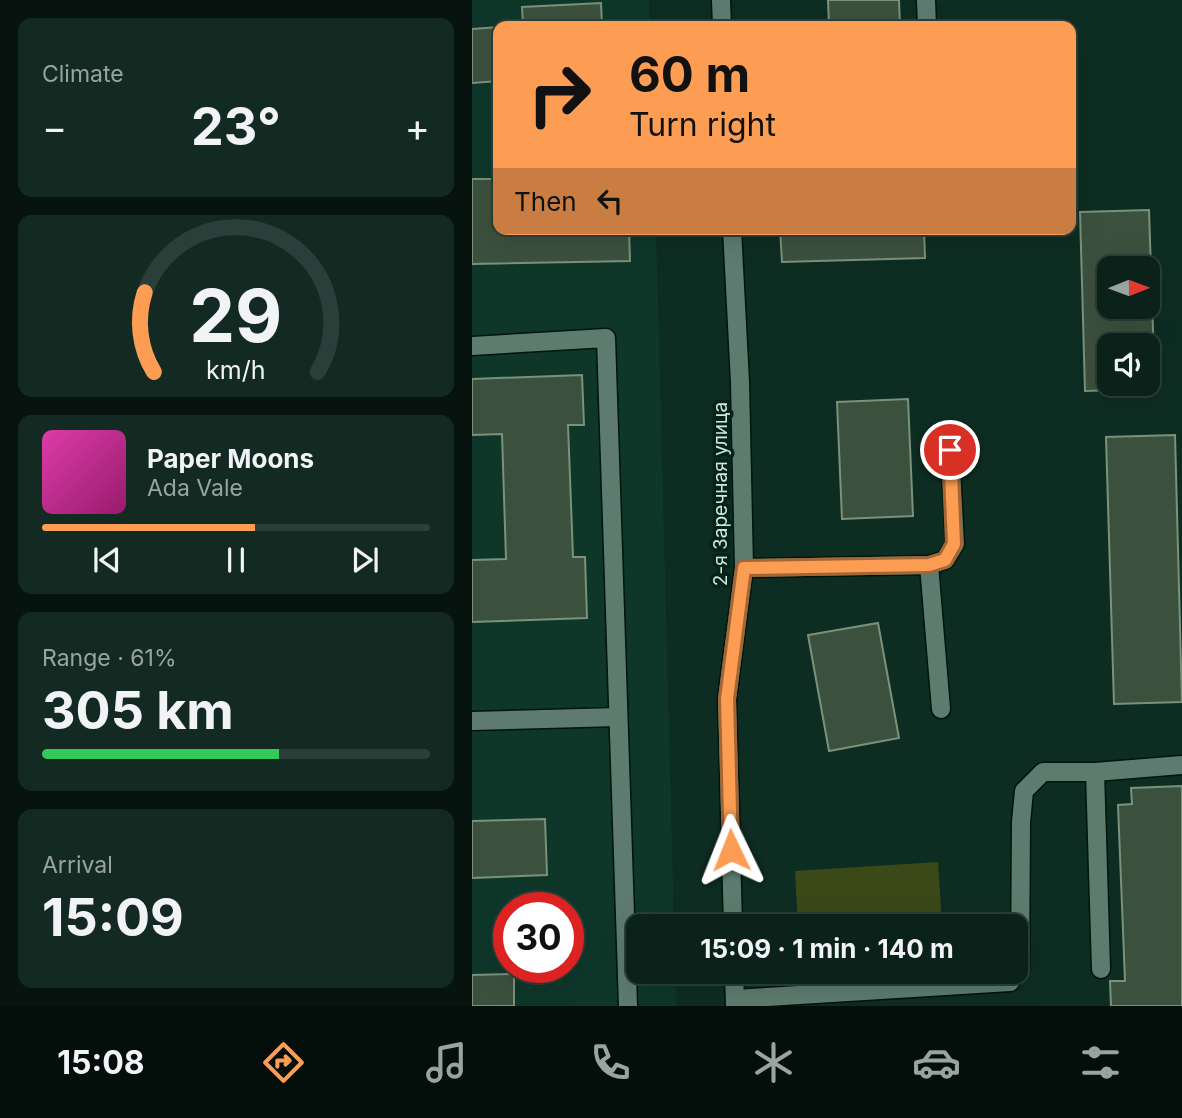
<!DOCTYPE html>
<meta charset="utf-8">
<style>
:root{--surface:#0a221a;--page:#132a23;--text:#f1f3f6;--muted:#99a4a2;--line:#2a3f39;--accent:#fc9d53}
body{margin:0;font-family:Inter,sans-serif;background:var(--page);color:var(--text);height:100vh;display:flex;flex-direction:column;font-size:26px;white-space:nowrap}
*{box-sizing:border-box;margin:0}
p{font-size:23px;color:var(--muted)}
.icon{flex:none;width:38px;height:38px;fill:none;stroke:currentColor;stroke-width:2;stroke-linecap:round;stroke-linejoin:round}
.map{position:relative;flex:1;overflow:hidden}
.side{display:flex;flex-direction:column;gap:18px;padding:18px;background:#06130e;width:472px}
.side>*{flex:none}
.banner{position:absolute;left:21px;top:21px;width:583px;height:214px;border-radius:14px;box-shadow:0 7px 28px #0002,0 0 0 2px var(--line);background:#fc9d53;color:#111;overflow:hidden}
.needle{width:46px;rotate:89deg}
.buttons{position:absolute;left:625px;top:256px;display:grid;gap:14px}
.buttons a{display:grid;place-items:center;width:63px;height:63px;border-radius:14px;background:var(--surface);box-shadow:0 7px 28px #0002,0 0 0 2px var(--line);font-size:35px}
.speed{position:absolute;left:21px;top:892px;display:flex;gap:14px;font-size:35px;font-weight:700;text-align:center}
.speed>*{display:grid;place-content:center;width:91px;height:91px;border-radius:50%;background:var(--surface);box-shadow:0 7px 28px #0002,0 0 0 2px var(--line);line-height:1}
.speed .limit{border:10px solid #d22;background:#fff;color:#111}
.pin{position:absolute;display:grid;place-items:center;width:60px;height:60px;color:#fff;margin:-30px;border:4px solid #fff;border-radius:50%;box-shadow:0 2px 7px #0007}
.me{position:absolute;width:77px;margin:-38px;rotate:358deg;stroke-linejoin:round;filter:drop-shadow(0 0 5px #0008)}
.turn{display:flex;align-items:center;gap:24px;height:147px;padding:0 21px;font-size:32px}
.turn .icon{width:91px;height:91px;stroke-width:2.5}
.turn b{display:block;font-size:49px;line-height:60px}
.then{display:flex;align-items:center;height:66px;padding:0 21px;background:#0003;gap:14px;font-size:26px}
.big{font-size:52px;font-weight:700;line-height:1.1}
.side .card{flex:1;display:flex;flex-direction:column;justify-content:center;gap:10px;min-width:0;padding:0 24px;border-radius:14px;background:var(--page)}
.side .dial{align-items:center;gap:0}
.dial svg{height:182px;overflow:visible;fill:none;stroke:var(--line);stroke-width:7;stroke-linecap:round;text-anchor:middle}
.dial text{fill:var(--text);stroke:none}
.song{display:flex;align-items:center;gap:21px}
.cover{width:84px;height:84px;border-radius:10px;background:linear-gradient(135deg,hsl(320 70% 55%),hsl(320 70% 35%))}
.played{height:7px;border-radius:4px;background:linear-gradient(90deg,var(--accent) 55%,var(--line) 55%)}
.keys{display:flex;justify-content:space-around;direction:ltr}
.heat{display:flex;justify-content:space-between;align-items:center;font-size:38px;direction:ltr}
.charge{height:10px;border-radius:5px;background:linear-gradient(90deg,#34c759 61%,var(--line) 0)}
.trip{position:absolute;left:154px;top:914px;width:402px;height:70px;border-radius:14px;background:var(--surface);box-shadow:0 7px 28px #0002,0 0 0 2px var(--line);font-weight:700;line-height:70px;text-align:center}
.menu{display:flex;height:112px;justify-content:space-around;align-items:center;background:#040e0a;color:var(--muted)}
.menu .icon{width:49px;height:49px}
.menu .on{color:var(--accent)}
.menu b{font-size:32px;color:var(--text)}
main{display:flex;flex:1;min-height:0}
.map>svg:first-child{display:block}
.built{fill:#0e372a;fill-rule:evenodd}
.green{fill:#3b4919}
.building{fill:#3c513d;stroke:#7b917b;stroke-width:2;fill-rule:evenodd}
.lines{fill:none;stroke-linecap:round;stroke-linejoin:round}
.minor-casing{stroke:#00150c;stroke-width:21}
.minor{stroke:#5d7c6f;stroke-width:18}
.route-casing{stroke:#a46636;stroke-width:18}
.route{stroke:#fc9d53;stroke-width:12}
.labels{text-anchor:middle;stroke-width:7;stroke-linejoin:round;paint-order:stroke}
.street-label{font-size:19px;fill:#d4e5dd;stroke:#042319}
</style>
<main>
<section class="side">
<div class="card"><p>Climate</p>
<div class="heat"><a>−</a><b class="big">23°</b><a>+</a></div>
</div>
<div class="card dial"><svg viewBox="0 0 100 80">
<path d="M14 69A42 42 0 1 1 86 69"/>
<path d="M14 69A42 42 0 0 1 10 34" stroke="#fc9d53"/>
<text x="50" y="56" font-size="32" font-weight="700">29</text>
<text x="50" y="72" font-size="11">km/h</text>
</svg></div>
<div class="card">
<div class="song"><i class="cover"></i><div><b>Paper Moons</b><p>Ada Vale</p></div></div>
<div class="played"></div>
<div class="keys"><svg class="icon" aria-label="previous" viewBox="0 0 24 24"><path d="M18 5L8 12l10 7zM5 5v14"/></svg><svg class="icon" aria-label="pause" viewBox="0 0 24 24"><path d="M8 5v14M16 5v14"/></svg><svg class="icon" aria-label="next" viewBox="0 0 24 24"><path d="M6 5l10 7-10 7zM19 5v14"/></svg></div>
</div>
<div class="card"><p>Range · 61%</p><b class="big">305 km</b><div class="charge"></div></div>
<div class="card"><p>Arrival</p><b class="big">15:09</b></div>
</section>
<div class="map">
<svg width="710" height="1006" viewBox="0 0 710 1006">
<rect width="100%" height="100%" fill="#0e2d22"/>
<path class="built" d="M0,0H177L178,26H26V229H184L202,926H166V971H203L204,1006H0ZM37,908H96V968H37Z"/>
<polygon class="green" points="466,862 470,926 326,926 323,871"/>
<g class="building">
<polygon points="356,0 427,0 428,26 357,26"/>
<polygon points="129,3 130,26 51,26 50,7"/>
<polygon points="26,27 26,81 0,83 0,29"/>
<polygon points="0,179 26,179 26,229 157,229 158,261 0,264"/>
<path d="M677,210L683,389L613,391L608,212ZM637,268H676V306H637ZM637,345H676V383H637Z"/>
<polygon points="308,229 452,229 453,258 310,262"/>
<polygon points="110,375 112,425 96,425 101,557 113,557 115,618 0,622 0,560 34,559 30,434 0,435 0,379"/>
<polygon points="436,399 441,516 370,519 365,402"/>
<polygon points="703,435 710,702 642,704 634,437"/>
<polygon points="406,623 427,738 357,751 336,635"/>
<polygon points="710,786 710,1006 639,1006 638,981 653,981 646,805 660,804 659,788"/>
<polygon points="73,819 75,875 0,878 0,821"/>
<polygon points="42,974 42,1006 0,1006 0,975"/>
</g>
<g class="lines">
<g class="minor-casing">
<g id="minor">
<polyline points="249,0 250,26"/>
<polyline points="454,0 455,26"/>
<polyline points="260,229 268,382 272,568 255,699 261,926"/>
<polyline points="0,346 134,338 156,1006"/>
<polyline points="272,568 457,565"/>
<polyline points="469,709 457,565 473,560 483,544 478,450"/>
<polyline points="0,721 146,717"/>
<polyline points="623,772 629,969"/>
<polyline points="262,971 263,1006"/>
<polyline points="263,999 538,982 548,968 549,822 552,791 571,772 623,772 710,765"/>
</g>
</g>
<use href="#minor" class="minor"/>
</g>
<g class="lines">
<g class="route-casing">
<polyline id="route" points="259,850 255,699 272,568 457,565 473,560 482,544 478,450"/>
</g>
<use href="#route" class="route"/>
</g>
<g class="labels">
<g class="street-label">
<text transform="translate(248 494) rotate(-90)" y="7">2-я Заречная улица</text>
</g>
</g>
</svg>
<div class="buttons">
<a><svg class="needle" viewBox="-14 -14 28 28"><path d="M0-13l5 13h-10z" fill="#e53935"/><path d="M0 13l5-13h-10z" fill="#99a4a2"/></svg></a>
<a><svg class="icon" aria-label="sound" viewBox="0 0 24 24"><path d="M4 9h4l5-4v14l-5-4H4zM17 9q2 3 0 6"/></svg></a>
</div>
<div class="speed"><div class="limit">30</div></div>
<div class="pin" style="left:478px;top:450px;background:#d93025"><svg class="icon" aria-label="arrive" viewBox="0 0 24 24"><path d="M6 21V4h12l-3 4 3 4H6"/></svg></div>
<svg class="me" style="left:259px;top:850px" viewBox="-20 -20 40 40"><path d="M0-17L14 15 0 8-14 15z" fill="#fc9d53" stroke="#fff" stroke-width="4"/></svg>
<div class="trip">15:09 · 1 min · 140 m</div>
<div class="banner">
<div class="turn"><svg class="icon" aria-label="right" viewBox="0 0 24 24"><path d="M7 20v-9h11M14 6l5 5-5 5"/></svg><div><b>60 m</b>Turn right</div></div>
<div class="then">Then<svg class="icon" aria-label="left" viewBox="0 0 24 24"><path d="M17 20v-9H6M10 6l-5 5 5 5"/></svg></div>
</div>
</div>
</main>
<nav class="menu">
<b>15:08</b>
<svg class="icon on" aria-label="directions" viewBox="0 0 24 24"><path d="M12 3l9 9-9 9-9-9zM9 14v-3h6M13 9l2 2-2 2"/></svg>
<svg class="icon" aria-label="music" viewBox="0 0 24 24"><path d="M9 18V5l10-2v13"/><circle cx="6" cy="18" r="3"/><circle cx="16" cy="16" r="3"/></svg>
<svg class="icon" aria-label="phone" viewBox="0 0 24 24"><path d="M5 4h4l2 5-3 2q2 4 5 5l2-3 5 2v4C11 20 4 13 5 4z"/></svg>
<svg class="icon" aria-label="climate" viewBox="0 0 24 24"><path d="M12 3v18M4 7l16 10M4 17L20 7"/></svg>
<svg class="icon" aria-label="car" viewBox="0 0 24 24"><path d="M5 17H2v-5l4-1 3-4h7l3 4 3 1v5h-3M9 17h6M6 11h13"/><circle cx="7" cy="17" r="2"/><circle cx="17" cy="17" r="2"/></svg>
<svg class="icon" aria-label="filters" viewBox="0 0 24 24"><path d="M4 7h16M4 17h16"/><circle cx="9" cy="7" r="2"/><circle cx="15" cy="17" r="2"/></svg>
</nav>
